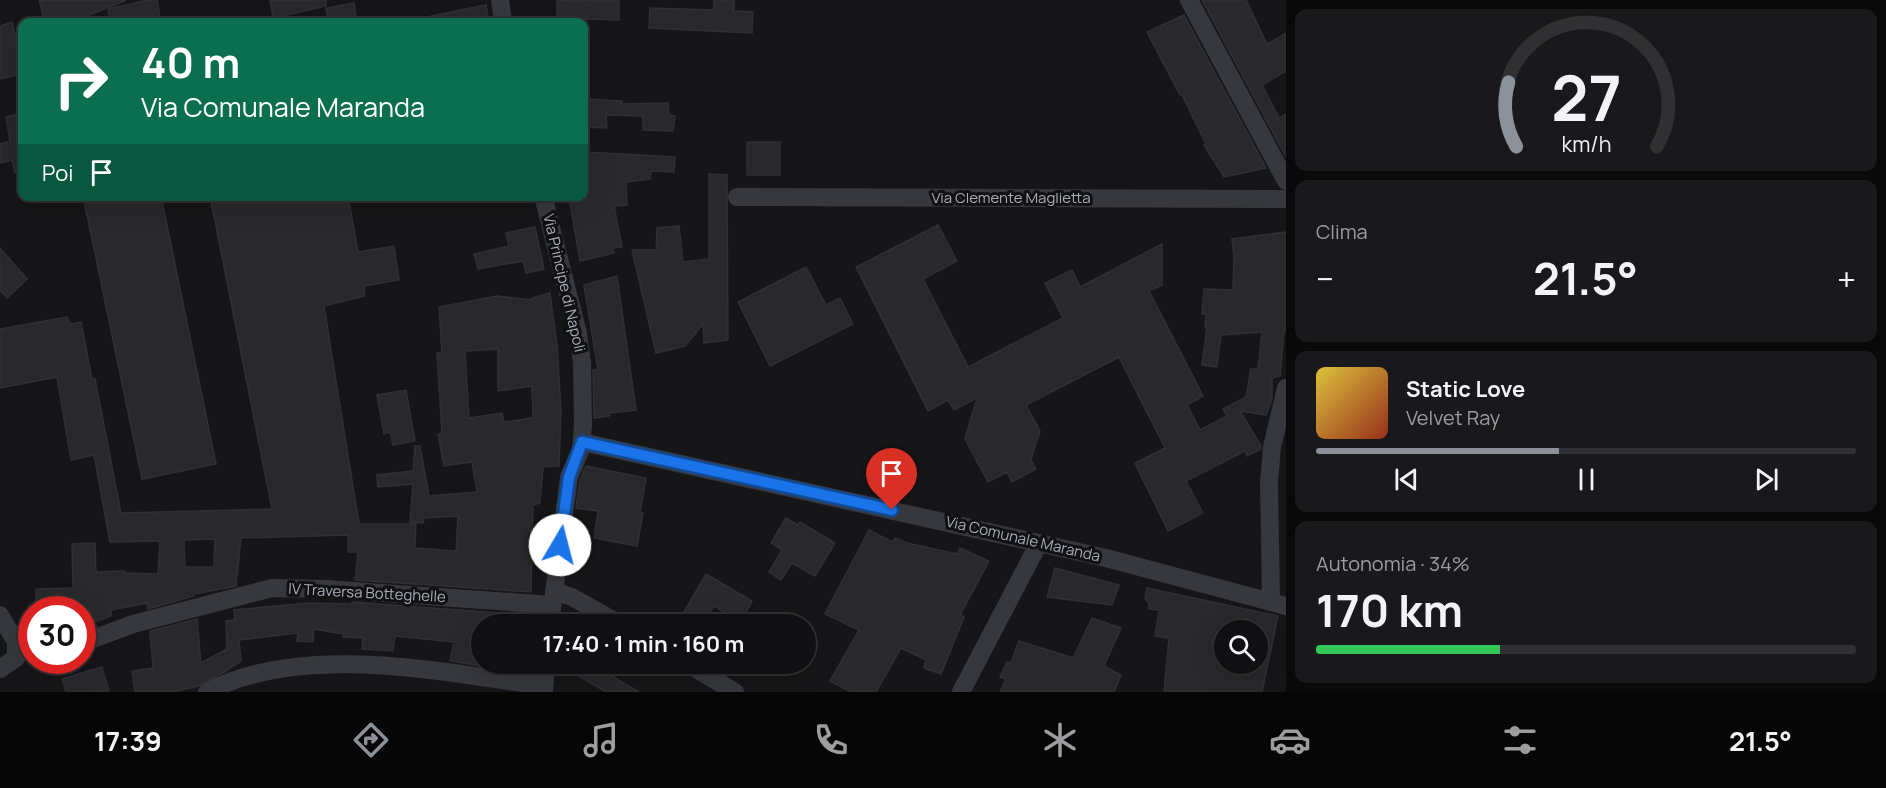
<!DOCTYPE html>
<html lang="it">
<meta charset="utf-8">
<style>
:root{--surface:#101012;--page:#19191b;--text:#f1f3f6;--muted:#9c9d9f;--line:#303032;--accent:#8c9099}
body{margin:0;font-family:Manrope,sans-serif;background:var(--page);color:var(--text);height:100vh;display:flex;flex-direction:column;font-size:22px;white-space:nowrap}
*{box-sizing:border-box;margin:0}
p{font-size:20px;color:var(--muted)}
.icon{flex:none;width:33px;height:33px;fill:none;stroke:currentColor;stroke-width:2;stroke-linecap:round;stroke-linejoin:round}
.map{position:relative;flex:1;overflow:hidden}
.details{display:flex;flex-direction:column;gap:9px;padding:9px;background:#09090a;width:600px}
.details>*{flex:none}
.top-card{position:absolute;left:18px;top:18px;width:570px;height:183px;border-radius:12px;box-shadow:0 6px 24px #0002,0 0 0 2px var(--line);background:#0b6e4f;color:#fff;overflow:hidden}
.controls{position:absolute;left:1214px;top:620px;display:grid;gap:12px}
.controls a{display:grid;place-items:center;width:54px;height:54px;border-radius:50%;background:var(--surface);box-shadow:0 6px 24px #0002,0 0 0 2px var(--line);font-size:30px}
.speed{position:absolute;left:18px;top:596px;display:flex;gap:12px;font-size:30px;font-weight:700;text-align:center}
.speed>*{display:grid;place-content:center;width:78px;height:78px;border-radius:50%;background:var(--surface);box-shadow:0 6px 24px #0002,0 0 0 2px var(--line);line-height:1}
.speed .limit{border:9px solid #d22;background:#fff;color:#111}
.pin{position:absolute;display:grid;place-items:center;width:51px;height:51px;color:#fff;margin:-62px -26px;border-radius:50% 50% 50% 0;rotate:-45deg;box-shadow:0 0 6px #0007}
.pin .icon{rotate:45deg}
.me{position:absolute;width:66px;margin:-33px;rotate:8deg;stroke-linejoin:round;filter:drop-shadow(0 0 4px #0008)}
.turn{display:flex;align-items:center;gap:21px;height:126px;padding:0 24px;font-size:27px}
.turn .icon{width:78px;height:78px;stroke-width:2.5}
.turn b{display:block;font-size:42px;line-height:51px}
.then{display:flex;align-items:center;height:57px;padding:0 24px;background:#0003;gap:12px;font-size:22px}
.big{font-size:45px;font-weight:700;line-height:1.1}
.details .card{flex:1;display:flex;flex-direction:column;justify-content:center;gap:9px;min-width:0;padding:0 21px;border-radius:12px;background:var(--page)}
.details .dial{align-items:center;gap:0}
.dial svg{height:156px;overflow:visible;fill:none;stroke:var(--line);stroke-width:7;stroke-linecap:round;text-anchor:middle}
.dial text{fill:var(--text);stroke:none}
.song{display:flex;align-items:center;gap:18px}
.cover{width:72px;height:72px;border-radius:9px;background:linear-gradient(135deg,hsl(50 70% 55%),hsl(10 70% 35%))}
.played{height:6px;border-radius:3px;background:linear-gradient(90deg,var(--accent) 45%,var(--line) 45%)}
.keys{display:flex;justify-content:space-around;direction:ltr}
.heat{display:flex;justify-content:space-between;align-items:center;font-size:33px;direction:ltr}
.charge{height:9px;border-radius:4px;background:linear-gradient(90deg,#34c759 34%,var(--line) 0)}
.trip{position:absolute;left:471px;top:614px;width:345px;height:60px;border-radius:30px;background:var(--surface);box-shadow:0 6px 24px #0002,0 0 0 2px var(--line);font-weight:700;line-height:60px;text-align:center}
.dock{display:flex;height:96px;justify-content:space-around;align-items:center;background:#060607;color:var(--muted)}
.dock .icon{width:42px;height:42px}
.dock .selected{color:var(--accent)}
.dock b{font-size:27px;color:var(--text)}
main{display:flex;flex:1;min-height:0}
.map>svg:first-child{display:block}
.building{fill:#29292c;stroke:#303034;stroke-width:1.5;fill-rule:evenodd}
.lines{fill:none;stroke-linecap:round;stroke-linejoin:round}
.minor{stroke:#37383d;stroke-width:18}
.route-casing{stroke:#114b97;stroke-width:15}
.route{stroke:#1a73e8;stroke-width:10}
.labels{text-anchor:middle;stroke-width:6;stroke-linejoin:round;paint-order:stroke}
.street-label{font-size:15px;fill:#a8adb8;stroke:#111113}
</style>
<main>
<div class="map">
<svg width="1286" height="692" viewBox="0 0 1286 692">
<rect width="100%" height="100%" fill="#161618"/>
<g class="building">
<polygon points="39,0 125,0 125,1 71,22 45,22"/>
<polygon points="148,0 157,0 161,22 110,22 108,9"/>
<polygon points="270,0 326,0 326,6 273,18"/>
<polygon points="557,0 619,0 619,20 557,18"/>
<polygon points="714,0 734,0 734,11 753,12 752,33 649,28 650,8 714,10"/>
<polygon points="1202,0 1246,0 1267,44 1286,33 1286,71 1262,85 1279,118 1286,114 1286,157"/>
<polygon points="354,3 357,22 328,22 326,8"/>
<polygon points="486,5 489,22 432,22 431,16"/>
<polygon points="1184,15 1266,168 1224,177 1204,145 1206,144 1182,95 1180,95 1147,32"/>
<polygon points="12,22 22,65 22,74 0,79 0,26"/>
<polygon points="584,99 622,101 621,104 668,103 669,115 675,116 673,131 643,130 643,116 606,115 607,128 584,127"/>
<polygon points="22,113 22,173 15,173 12,160 0,163 0,144 10,141 6,117"/>
<rect x="747" y="142" width="33" height="33"/>
<polygon points="584,152 675,157 674,172 651,171 650,179 626,182 627,205 614,206 622,247 613,248 614,253 580,261 569,196 584,196"/>
<polygon points="709,174 727,175 728,340 704,343 703,324 685,346 656,353 632,250 656,250 657,228 679,226 683,262 709,259"/>
<polygon points="83,196 161,196 216,464 142,479"/>
<path d="M210,196H348L358,252L394,246L399,280L364,286L365,296L324,306L359,524H416L415,548L456,551L458,516L424,518L423,523L410,522L413,484L378,487L377,475L413,471L415,446H420L429,496L477,492L472,462L444,466L438,434L442,433L437,353H442L439,307L497,296L532,300V298L550,293L557,345L561,411L559,466L543,467L540,503L533,505L531,592L355,580L358,552H348V535L241,538L236,586L194,594V596L148,609L147,603L111,610V616L92,623H82V609H36V589L73,588L72,544L95,543L96,572L125,571L126,573L158,574L160,541L110,542L94,455L71,460L57,377L0,388V329L67,317L70,324L81,322L92,379H95L121,513L272,509ZM498,349V391L532,386L533,418L504,422L502,413L469,418L465,351ZM215,539L214,567H185L184,540Z"/>
<polygon points="938,225 957,261 923,279 968,367 1063,318 1045,283 1072,270 1080,287 1162,244 1162,285 1149,291 1203,396 1187,405 1200,430 1227,416 1223,409 1246,397 1251,369 1258,369 1262,332 1221,335 1217,367 1202,365 1207,327 1205,327 1206,314 1202,314 1204,289 1233,290 1234,257 1232,239 1286,232 1286,331 1284,331 1280,376 1272,378 1272,398 1266,415 1240,411 1261,446 1261,449 1247,456 1245,451 1186,481 1203,513 1168,531 1135,463 1165,448 1119,357 1026,405 1040,431 1031,459 1036,469 1012,482 1007,472 988,482 965,439 977,398 954,410 948,400 928,411 856,267"/>
<polygon points="535,227 544,269 526,273 523,261 478,269 474,254 509,246 506,233"/>
<polygon points="0,248 27,279 7,298 0,290"/>
<polygon points="806,267 826,305 840,298 853,324 770,366 738,302"/>
<polygon points="617,276 636,410 609,413 609,416 594,418 593,370 598,370 584,285"/>
<polygon points="406,390 415,441 393,445 390,432 384,434 377,395"/>
<polygon points="586,466 646,478 640,513 643,513 637,546 594,538 598,511 576,508 580,480"/>
<polygon points="786,518 798,525 800,522 835,543 815,576 792,563 781,580 769,572 782,550 771,543"/>
<polygon points="869,530 892,542 895,538 907,543 957,554 960,548 989,561 960,615 964,617 941,674 924,668 926,660 901,648 876,692 851,692 830,681 859,630 825,614"/>
<polygon points="1055,568 1119,585 1112,605 1047,597"/>
<polygon points="706,574 752,601 741,622 714,606 703,624 677,624"/>
<path d="M1147,588L1278,616L1262,692H1164L1169,638L1155,636L1159,610L1149,609V604L1145,598ZM1224,630H1257V663H1224Z"/>
<polygon points="352,602 528,615 527,624 482,624 482,666 450,661 454,642 395,636 393,651 362,649 363,638 343,637 343,634 314,629 313,642 297,641 298,633 239,640 241,661 221,674 198,686 174,692 135,692 132,671 153,668 150,631 197,619 201,663 227,649 226,621 235,620 234,610 308,603 352,604"/>
<polygon points="1092,618 1121,628 1104,666 1121,675 1114,692 1000,692 1006,679 1000,677 1007,662 1011,663 1019,641 1073,658"/>
<polygon points="557,663 617,663 610,675 639,692 606,692"/>
<polygon points="102,667 109,692 66,692 62,679"/>
</g>
<g class="lines">
<g class="minor">
<polyline points="500,0 503,22"/>
<polyline points="1189,0 1286,181"/>
<polyline points="543,196 578,333 582,363 583,425 581,449 569,477 550,624"/>
<polyline points="737,197 1286,199"/>
<polyline points="582,442 1106,558 1286,606"/>
<polyline points="554,591 572,597 620,624"/>
<polyline points="1271,602 1269,482 1272,447 1286,388"/>
<polyline points="0,615 16,642 16,658"/>
<polyline points="82,643 133,624 272,588 326,589 552,605"/>
<polyline points="686,663 735,692"/>
<polyline points="0,669 16,658"/>
<path d="M207,692C303,642 441,672 544,686"/>
<polyline points="544,692 546,663"/>
<polyline points="961,692 1039,543"/>
</g>
</g>
<g class="lines">
<g class="route-casing">
<polyline id="route" points="560,545 569,477 582,442 892,510"/>
</g>
<use href="#route" class="route"/>
</g>
<g class="labels">
<g class="street-label">
<text x="1011" y="203">Via Clemente Maglietta</text>
<text transform="translate(564 283) rotate(77)" y="5">Via Principe di Napoli</text>
<text transform="translate(1023 539) rotate(13)" y="5">Via Comunale Maranda</text>
<text transform="translate(367 593) rotate(3)" y="5">IV Traversa Botteghelle</text>
</g>
</g>
</svg>
<div class="controls">
<a><svg class="icon" aria-label="search" viewBox="0 0 24 24"><circle cx="10" cy="10" r="6"/><path d="M15 15l6 6"/></svg></a>
</div>
<div class="speed"><div class="limit">30</div></div>
<div class="pin" style="left:892px;top:510px;background:#d93025"><svg class="icon" aria-label="arrive" viewBox="0 0 24 24"><path d="M6 21V4h12l-3 4 3 4H6"/></svg></div>
<svg class="me" style="left:560px;top:545px" viewBox="-20 -20 40 40"><circle r="19" fill="#fff"/><path d="M0-13L10 11 0 6-10 11z" fill="#1a73e8"/></svg>
<div class="trip">17:40 · 1 min · 160 m</div>
<div class="top-card">
<div class="turn"><svg class="icon" aria-label="right" viewBox="0 0 24 24"><path d="M7 20v-9h11M14 6l5 5-5 5"/></svg><div><b>40 m</b>Via Comunale Maranda</div></div>
<div class="then">Poi<svg class="icon" aria-label="arrive" viewBox="0 0 24 24"><path d="M6 21V4h12l-3 4 3 4H6"/></svg></div>
</div>
</div>
<section class="details">
<div class="card dial"><svg viewBox="0 0 100 80">
<path d="M14 69A42 42 0 1 1 86 69"/>
<path d="M14 69A42 42 0 0 1 10 36" stroke="#8c9099"/>
<text x="50" y="56" font-size="32" font-weight="700">27</text>
<text x="50" y="72" font-size="11">km/h</text>
</svg></div>
<div class="card"><p>Clima</p>
<div class="heat"><a>−</a><b class="big">21.5°</b><a>+</a></div>
</div>
<div class="card">
<div class="song"><i class="cover"></i><div><b>Static Love</b><p>Velvet Ray</p></div></div>
<div class="played"></div>
<div class="keys"><svg class="icon" aria-label="previous" viewBox="0 0 24 24"><path d="M18 5L8 12l10 7zM5 5v14"/></svg><svg class="icon" aria-label="pause" viewBox="0 0 24 24"><path d="M8 5v14M16 5v14"/></svg><svg class="icon" aria-label="next" viewBox="0 0 24 24"><path d="M6 5l10 7-10 7zM19 5v14"/></svg></div>
</div>
<div class="card"><p>Autonomia · 34%</p><b class="big">170 km</b><div class="charge"></div></div>
</section>
</main>
<nav class="dock">
<b>17:39</b>
<svg class="icon selected" aria-label="directions" viewBox="0 0 24 24"><path d="M12 3l9 9-9 9-9-9zM9 14v-3h6M13 9l2 2-2 2"/></svg>
<svg class="icon" aria-label="music" viewBox="0 0 24 24"><path d="M9 18V5l10-2v13"/><circle cx="6" cy="18" r="3"/><circle cx="16" cy="16" r="3"/></svg>
<svg class="icon" aria-label="phone" viewBox="0 0 24 24"><path d="M5 4h4l2 5-3 2q2 4 5 5l2-3 5 2v4C11 20 4 13 5 4z"/></svg>
<svg class="icon" aria-label="climate" viewBox="0 0 24 24"><path d="M12 3v18M4 7l16 10M4 17L20 7"/></svg>
<svg class="icon" aria-label="car" viewBox="0 0 24 24"><path d="M5 17H2v-5l4-1 3-4h7l3 4 3 1v5h-3M9 17h6M6 11h13"/><circle cx="7" cy="17" r="2"/><circle cx="17" cy="17" r="2"/></svg>
<svg class="icon" aria-label="filters" viewBox="0 0 24 24"><path d="M4 7h16M4 17h16"/><circle cx="9" cy="7" r="2"/><circle cx="15" cy="17" r="2"/></svg>
<b>21.5°</b>
</nav>
